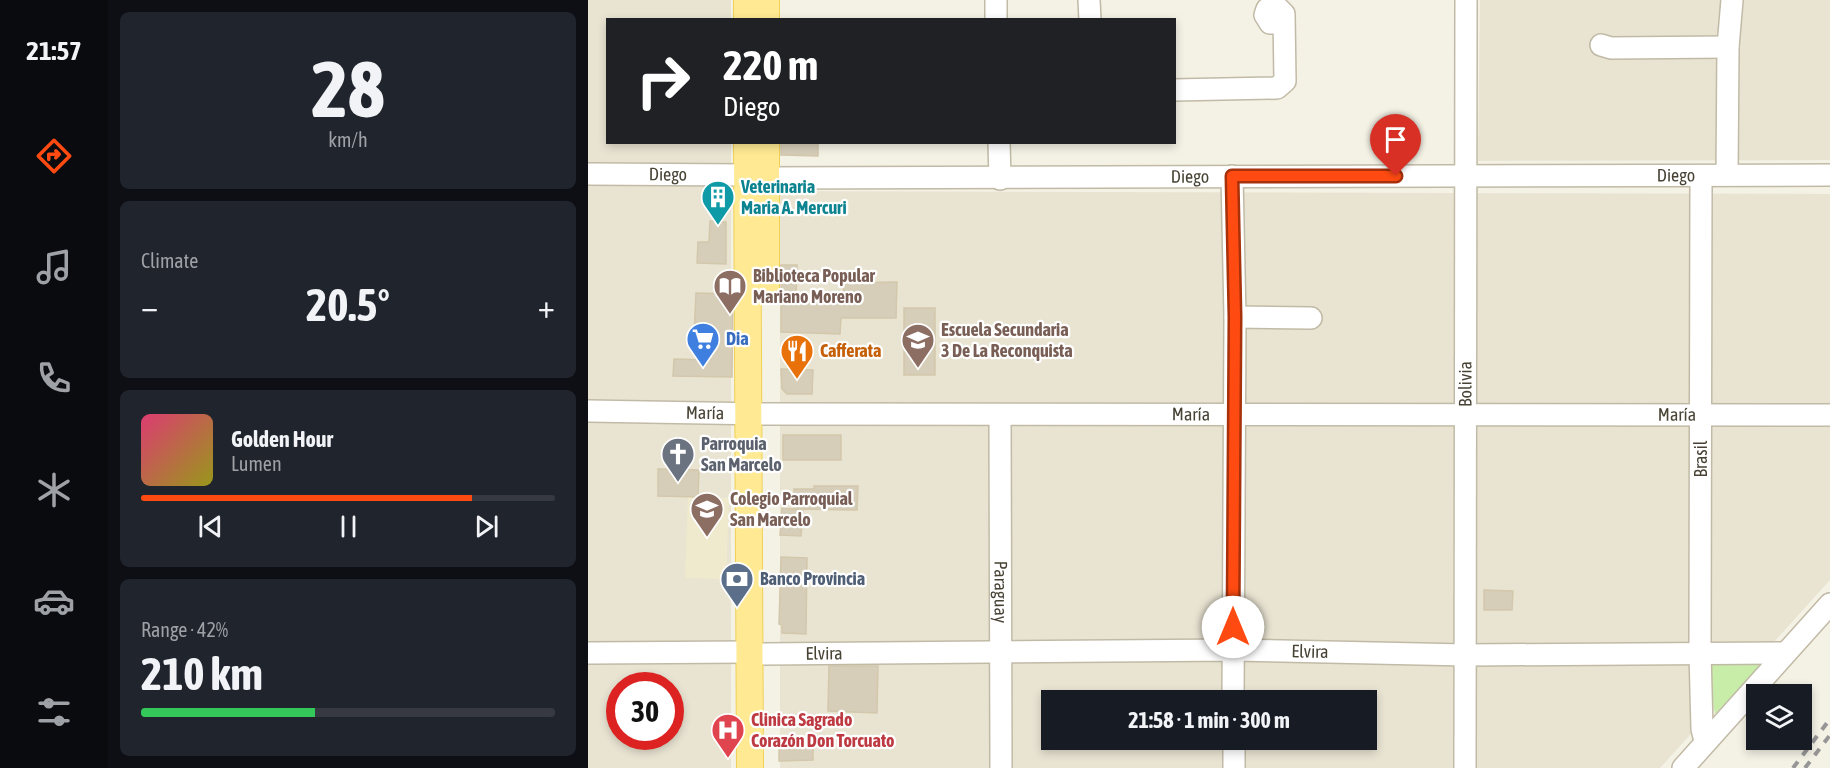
<!DOCTYPE html>
<meta charset="utf-8">
<style>
:root{--surface:#171b24;--page:#20242c;--text:#f1f3f6;--muted:#9ea1a6;--line:#363941;--accent:#ff4b11}
body{margin:0;font-family:"Asap Condensed",sans-serif;background:var(--page);color:var(--text);height:100vh;display:flex;flex-direction:column;font-size:22px;white-space:nowrap}
*{box-sizing:border-box;margin:0}
p{font-size:20px;color:var(--muted)}
.icon{flex:none;width:33px;height:33px;fill:none;stroke:currentColor;stroke-width:2;stroke-linecap:round;stroke-linejoin:round}
.map{position:relative;flex:1;overflow:hidden}
.drawer{display:flex;flex-direction:column;gap:12px;padding:12px;background:#0d0f14;width:480px}
.drawer>*{flex:none}
.guide{position:absolute;left:18px;top:18px;width:570px;height:126px;border-radius:0px;box-shadow:0 3px 9px #0003;background:#202124;color:#fff;overflow:hidden}
.tools{position:absolute;left:1158px;top:684px;display:grid;gap:12px}
.tools a{display:grid;place-items:center;width:66px;height:66px;border-radius:0px;background:var(--surface);box-shadow:0 3px 9px #0003;font-size:30px}
.speed{position:absolute;left:18px;top:672px;display:flex;gap:12px;font-size:30px;font-weight:700;text-align:center}
.speed>*{display:grid;place-content:center;width:78px;height:78px;border-radius:50%;background:var(--surface);box-shadow:0 3px 9px #0003;line-height:1}
.speed .limit{border:9px solid #d22;background:#fff;color:#111}
.pin{position:absolute;display:grid;place-items:center;width:51px;height:51px;color:#fff;margin:-62px -26px;border-radius:50% 50% 50% 0;rotate:-45deg;box-shadow:0 0 6px #0007}
.pin .icon{rotate:45deg}
.me{position:absolute;width:66px;margin:-33px;rotate:0deg;stroke-linejoin:round;filter:drop-shadow(0 0 4px #0008)}
.turn{display:flex;align-items:center;gap:21px;height:126px;padding:0 18px;font-size:27px}
.turn .icon{width:78px;height:78px;stroke-width:2.5}
.turn b{display:block;font-size:42px;line-height:51px}
.big{font-size:45px;font-weight:700;line-height:1.1}
.drawer .widget{flex:1;display:flex;flex-direction:column;justify-content:center;gap:9px;min-width:0;padding:0 21px;border-radius:9px;background:var(--page)}
.drawer .dial{align-items:center;gap:0}
.dial b{font-size:78px;line-height:1}
.song{display:flex;align-items:center;gap:18px}
.cover{width:72px;height:72px;border-radius:9px;background:linear-gradient(135deg,hsl(340 70% 55%),hsl(60 70% 35%))}
.played{height:6px;border-radius:3px;background:linear-gradient(90deg,var(--accent) 80%,var(--line) 80%)}
.keys{display:flex;justify-content:space-around;direction:ltr}
.heat{display:flex;justify-content:space-between;align-items:center;font-size:33px;direction:ltr}
.charge{height:9px;border-radius:4px;background:linear-gradient(90deg,#34c759 42%,var(--line) 0)}
.trip{position:absolute;left:453px;top:690px;width:336px;height:60px;border-radius:0px;background:var(--surface);box-shadow:0 3px 9px #0003;font-weight:700;line-height:60px;text-align:center}
main{display:flex;flex:1;min-height:0}
.tabs{display:flex;flex-direction:column;width:108px;justify-content:space-around;align-items:center;background:#090b0e;color:var(--muted)}
.tabs .icon{width:42px;height:42px}
.tabs .on{color:var(--accent)}
.tabs b{font-size:27px;color:var(--text)}
.map>svg:first-child{display:block}
.residential{fill:#e9e4d2;fill-rule:evenodd}
.education{fill:#efe9cd}
.green{fill:#c8eda9}
.building{fill:#d7ceb9;stroke:#d3c7ac;stroke-width:1.5}
.lines{fill:none;stroke-linecap:round;stroke-linejoin:round}
.minor-casing{stroke:#c1baa6;stroke-width:24}
.major-casing{stroke:#f0d057;stroke-width:28}
.minor{stroke:#fff;stroke-width:21}
.major{stroke:#ffea93;stroke-width:26}
.rail{stroke:#969696;stroke-width:4;stroke-dasharray:8 8;stroke-linecap:butt}
.route-casing{stroke:#a6310b;stroke-width:15}
.route{stroke:#ff4b11;stroke-width:10}
.labels{text-anchor:middle;stroke-width:4.5;stroke-linejoin:round;paint-order:stroke}
.street-label{font-size:18px;fill:#474234;stroke:#fff}
.culture-label{font-size:18px;font-weight:bold;fill:#0d838f;stroke:#fff;text-anchor:start}
.education-label{font-size:18px;font-weight:bold;fill:#785e54;stroke:#fff;text-anchor:start}
.shop-label{font-size:18px;font-weight:bold;fill:#366cbe;stroke:#fff;text-anchor:start}
.food-label{font-size:18px;font-weight:bold;fill:#c56008;stroke:#fff;text-anchor:start}
.worship-label{font-size:18px;font-weight:bold;fill:#5b616d;stroke:#fff;text-anchor:start}
.service-label{font-size:18px;font-weight:bold;fill:#4e5e75;stroke:#fff;text-anchor:start}
.health-label{font-size:18px;font-weight:bold;fill:#be3a42;stroke:#fff;text-anchor:start}
</style>
<main>
<nav class="tabs">
<b>21:57</b>
<svg class="icon on" aria-label="directions" viewBox="0 0 24 24"><path d="M12 3l9 9-9 9-9-9zM9 14v-3h6M13 9l2 2-2 2"/></svg>
<svg class="icon" aria-label="music" viewBox="0 0 24 24"><path d="M9 18V5l10-2v13"/><circle cx="6" cy="18" r="3"/><circle cx="16" cy="16" r="3"/></svg>
<svg class="icon" aria-label="phone" viewBox="0 0 24 24"><path d="M5 4h4l2 5-3 2q2 4 5 5l2-3 5 2v4C11 20 4 13 5 4z"/></svg>
<svg class="icon" aria-label="climate" viewBox="0 0 24 24"><path d="M12 3v18M4 7l16 10M4 17L20 7"/></svg>
<svg class="icon" aria-label="car" viewBox="0 0 24 24"><path d="M5 17H2v-5l4-1 3-4h7l3 4 3 1v5h-3M9 17h6M6 11h13"/><circle cx="7" cy="17" r="2"/><circle cx="17" cy="17" r="2"/></svg>
<svg class="icon" aria-label="filters" viewBox="0 0 24 24"><path d="M4 7h16M4 17h16"/><circle cx="9" cy="7" r="2"/><circle cx="15" cy="17" r="2"/></svg>
</nav>
<section class="drawer">
<div class="widget dial"><b>28</b><p>km/h</p></div>
<div class="widget"><p>Climate</p>
<div class="heat"><a>−</a><b class="big">20.5°</b><a>+</a></div>
</div>
<div class="widget">
<div class="song"><i class="cover"></i><div><b>Golden Hour</b><p>Lumen</p></div></div>
<div class="played"></div>
<div class="keys"><svg class="icon" aria-label="previous" viewBox="0 0 24 24"><path d="M18 5L8 12l10 7zM5 5v14"/></svg><svg class="icon" aria-label="pause" viewBox="0 0 24 24"><path d="M8 5v14M16 5v14"/></svg><svg class="icon" aria-label="next" viewBox="0 0 24 24"><path d="M6 5l10 7-10 7zM19 5v14"/></svg></div>
</div>
<div class="widget"><p>Range · 42%</p><b class="big">210 km</b><div class="charge"></div></div>
</section>
<div class="map">
<svg width="1242" height="768" viewBox="0 0 1242 768">
<rect width="100%" height="100%" fill="#f4f1e5"/>
<g class="residential">
<path d="M0,0H143V19L20,20V142L143,143V768H0ZM32,686H82V736H32Z"/>
<polygon points="892,0 1242,0 1242,160 890,161"/>
<path d="M192,191L1242,194V580L1072,768H192ZM464,700H778V740H464Z"/>
</g>
<polygon class="education" points="100,496 141,498 138,579 97,578"/>
<polygon class="green" points="1118,657 1180,658 1127,714"/>
<g class="building">
<polygon points="193,142 230,142 230,156 193,155"/>
<polygon points="122,221 138,222 138,264 109,263 110,242 121,242"/>
<polygon points="193,265 209,265 208,295 256,296 255,283 309,282 308,318 253,318 252,334 193,332"/>
<polygon points="108,293 145,294 144,377 85,376 86,359 122,360 123,335 106,335"/>
<rect x="316" y="308" width="31" height="67"/>
<polygon points="193,369 225,370 224,394 199,394 194,389"/>
<rect x="195" y="435" width="58" height="25"/>
<polygon points="70,469 111,470 110,497 70,496"/>
<polygon points="226,486 270,486 269,510 206,509 206,489 226,489"/>
<polygon points="194,508 215,510 213,536 192,535"/>
<polygon points="193,557 219,558 218,634 194,633 194,625 191,624"/>
<polygon points="896,590 925,591 924,610 896,610"/>
<polygon points="241,666 290,666 289,713 240,711"/>
<polygon points="225,741 225,760 191,761 191,742"/>
</g>
<g class="lines">
<g class="minor-casing">
<g id="minor">
<polyline points="408,0 408,20"/>
<polyline points="501,0 502,20"/>
<polyline points="1013,45 1023,48 1140,47"/>
<polyline points="586,90 689,88 697,81 696,14 687,5 679,9 677,15 682,23 695,22"/>
<polyline points="411,142 412,179"/>
<path id="s1" d="M0,174L159,175"/>
<polyline points="1139,175 1140,47 1144,0"/>
<polyline points="644,176 647,317 645,700"/>
<polyline points="1113,176 1112,652 1114,729 1117,741"/>
<path id="s2" d="M178,178L1242,175"/>
<polyline points="647,317 723,318"/>
<path id="s3" d="M0,411L178,414L1242,415"/>
<path id="s4" d="M412,415L413,768"/>
<polyline points="0,653 161,652"/>
<path id="s5" d="M176,654L645,650L878,655L1196,653"/>
<polyline points="646,740 646,768"/>
<path id="s6" d="M877,768L878,0"/>
<polyline points="1095,768 1242,604"/>
</g>
</g>
<g class="major-casing">
<g id="major">
<polyline points="178,0 178,20"/>
<polyline points="159,20 159,0"/>
<polyline points="159,142 162,768"/>
<polyline points="178,288 178,142"/>
</g>
</g>
<use href="#minor" class="minor"/>
<use href="#major" class="major"/>
<g class="rail">
<polyline points="1205,768 1242,719"/>
<polyline points="1217,768 1242,735"/>
</g>
</g>
<g class="lines">
<g class="route-casing">
<polyline id="route" points="645,627 647,317 644,176 808,176"/>
</g>
<use href="#route" class="route"/>
</g>
<defs>
<g id="building-pin" transform="scale(1.725)"><path d="M0 17L-7.5 6A9.5 9.5 0 1 1 7.5 6Z" fill="#0f9aa8" stroke="#fff"/><path d="M-4-6H4V6H1V3H-1V6H-4ZM-2.5-4.3h1.7v1.8h-1.7ZM.8-4.3h1.7v1.8H.8ZM-2.5-1h1.7V.8h-1.7ZM.8-1h1.7V.8H.8Z" fill="#fff"/></g>
<g id="library-pin" transform="scale(1.725)"><path d="M0 17L-7.5 6A9.5 9.5 0 1 1 7.5 6Z" fill="#8d6e63" stroke="#fff"/><path d="M-6-4Q-3-5.5-.7-3.5V5Q-3 3-6 4ZM6-4Q3-5.5 .7-3.5V5Q3 3 6 4Z" fill="#fff"/></g>
<g id="supermarket-pin" transform="scale(1.725)"><path d="M0 17L-7.5 6A9.5 9.5 0 1 1 7.5 6Z" fill="#3f7fe0" stroke="#fff"/><path d="M-6-5.5h2.5l.6 2H6L4.5 2H-2.5L-4.4-4H-6ZM-1.5 3.2a1.3 1.3 0 1 0 .1 0ZM3 3.2a1.3 1.3 0 1 0 .1 0Z" fill="#fff"/></g>
<g id="school-pin" transform="scale(1.725)"><path d="M0 17L-7.5 6A9.5 9.5 0 1 1 7.5 6Z" fill="#8d6e63" stroke="#fff"/><path d="M0-5L7-2L0 1L-7-2ZM-4 1L0 2.5L4 1V4Q0 6-4 4Z" fill="#fff"/></g>
<g id="restaurant-pin" transform="scale(1.725)"><path d="M0 17L-7.5 6A9.5 9.5 0 1 1 7.5 6Z" fill="#e8710a" stroke="#fff"/><path d="M-5-6h1v4h1v-4h1v4h1v-4h1v5L-1.5 .5V6h-2V.5L-5-1ZM5-6V6H3V1.5H1.5Q1.5-4 5-6Z" fill="#fff"/></g>
<g id="church-pin" transform="scale(1.725)"><path d="M0 17L-7.5 6A9.5 9.5 0 1 1 7.5 6Z" fill="#6b7280" stroke="#fff"/><path d="M-1.2-6h2.4v3.5h3.3v2.4h-3.3V6h-2.4V-.1h-3.3v-2.4h3.3Z" fill="#fff"/></g>
<g id="bank-pin" transform="scale(1.725)"><path d="M0 17L-7.5 6A9.5 9.5 0 1 1 7.5 6Z" fill="#5c6f8a" stroke="#fff"/><path d="M-6-4H6V4H-6ZM0-2.3a2.3 2.3 0 1 0 0 4.6a2.3 2.3 0 1 0 0-4.6Z" fill="#fff"/></g>
<g id="hospital-pin" transform="scale(1.725)"><path d="M0 17L-7.5 6A9.5 9.5 0 1 1 7.5 6Z" fill="#e0444e" stroke="#fff"/><path d="M-5-5h3v3.5h4V-5h3V5h-3V1.5h-4V5h-3Z" fill="#fff"/></g>
</defs>
<g fill-rule="evenodd">
<use href="#building-pin" x="130" y="197"/>
<use href="#library-pin" x="142" y="286"/>
<use href="#supermarket-pin" x="115" y="339"/>
<use href="#school-pin" x="330" y="340"/>
<use href="#restaurant-pin" x="209" y="351"/>
<use href="#church-pin" x="90" y="454"/>
<use href="#school-pin" x="119" y="509"/>
<use href="#bank-pin" x="149" y="579"/>
<use href="#hospital-pin" x="140" y="730"/>
</g>
<g class="labels">
<g class="street-label">
<text dy="6" stroke="none"><textPath href="#s1" startOffset="80">Diego</textPath></text>
<text dy="6" stroke="none"><textPath href="#s2" startOffset="424">Diego</textPath></text>
<text dy="6" stroke="none"><textPath href="#s2" startOffset="910">Diego</textPath></text>
<text dy="6" stroke="none"><textPath href="#s6" startOffset="384">Bolivia</textPath></text>
<text dy="6" stroke="none"><textPath href="#s3" startOffset="117">María</textPath></text>
<text dy="6" stroke="none"><textPath href="#s3" startOffset="1089">María</textPath></text>
<text dy="6" stroke="none"><textPath href="#s3" startOffset="603">María</textPath></text>
<text transform="translate(1113 459) rotate(-90)" y="6">Brasil</text>
<text dy="6" stroke="none"><textPath href="#s4" startOffset="177">Paraguay</textPath></text>
<text dy="6" stroke="none"><textPath href="#s5" startOffset="546">Elvira</textPath></text>
<text dy="6" stroke="none"><textPath href="#s5" startOffset="60">Elvira</textPath></text>
</g>
<g class="culture-label">
<text x="153" y="193">Veterinaria<tspan x="153" dy="21">Maria A. Mercuri</tspan></text>
</g>
<g class="education-label">
<text x="165" y="282">Biblioteca Popular<tspan x="165" dy="21">Mariano Moreno</tspan></text>
<text x="353" y="336">Escuela Secundaria<tspan x="353" dy="21">3 De La Reconquista</tspan></text>
<text x="142" y="505">Colegio Parroquial<tspan x="142" dy="21">San Marcelo</tspan></text>
</g>
<g class="shop-label">
<text x="138" y="345">Dia</text>
</g>
<g class="food-label">
<text x="232" y="357">Cafferata</text>
</g>
<g class="worship-label">
<text x="113" y="450">Parroquia<tspan x="113" dy="21">San Marcelo</tspan></text>
</g>
<g class="service-label">
<text x="172" y="585">Banco Provincia</text>
</g>
<g class="health-label">
<text x="163" y="726">Clinica Sagrado<tspan x="163" dy="21">Corazón Don Torcuato</tspan></text>
</g>
</g>
</svg>
<div class="tools">
<a><svg class="icon" aria-label="layers" viewBox="0 0 24 24"><path d="M12 4l9 5-9 5-9-5zM3 14l9 5 9-5"/></svg></a>
</div>
<div class="speed"><div class="limit">30</div></div>
<div class="pin" style="left:808px;top:176px;background:#d93025"><svg class="icon" aria-label="arrive" viewBox="0 0 24 24"><path d="M6 21V4h12l-3 4 3 4H6"/></svg></div>
<svg class="me" style="left:645px;top:627px" viewBox="-20 -20 40 40"><circle r="19" fill="#fff"/><path d="M0-13L10 11 0 6-10 11z" fill="#ff4b11"/></svg>
<div class="trip">21:58 · 1 min · 300 m</div>
<div class="guide">
<div class="turn"><svg class="icon" aria-label="right" viewBox="0 0 24 24"><path d="M7 20v-9h11M14 6l5 5-5 5"/></svg><div><b>220 m</b>Diego</div></div>
</div>
</div>
</main>
